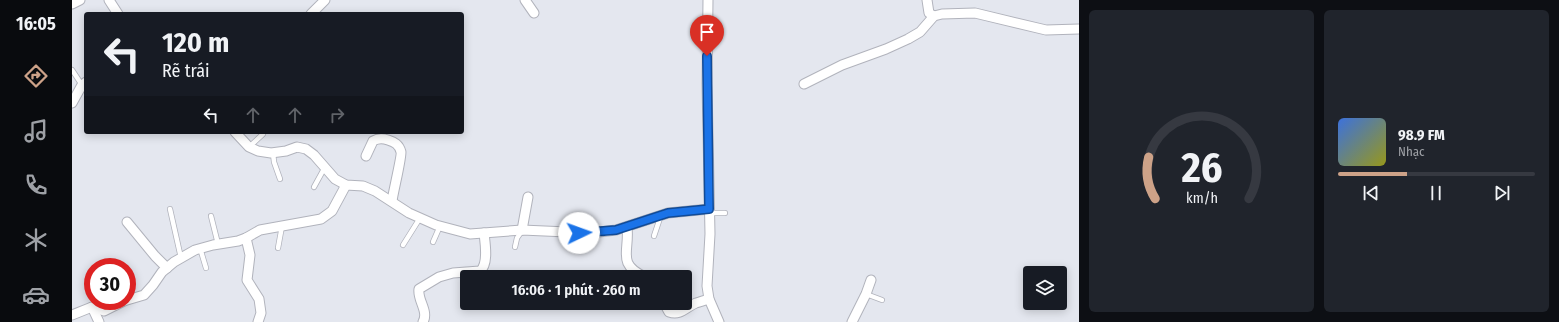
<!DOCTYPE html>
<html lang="vi">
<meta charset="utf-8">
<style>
:root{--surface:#171b24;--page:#20242c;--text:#f1f3f6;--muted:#9ea1a6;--line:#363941;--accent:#cda288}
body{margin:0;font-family:"Fira Sans Condensed",sans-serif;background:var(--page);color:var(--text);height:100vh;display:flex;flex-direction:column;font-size:15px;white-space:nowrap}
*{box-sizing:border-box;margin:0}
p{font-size:13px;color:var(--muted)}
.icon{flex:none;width:22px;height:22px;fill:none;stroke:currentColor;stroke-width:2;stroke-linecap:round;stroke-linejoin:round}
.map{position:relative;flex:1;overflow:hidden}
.panel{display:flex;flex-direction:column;gap:10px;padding:10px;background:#0d0f14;width:480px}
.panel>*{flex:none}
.banner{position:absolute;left:12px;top:12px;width:380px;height:122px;border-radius:4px;box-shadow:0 2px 10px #0003;background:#171b24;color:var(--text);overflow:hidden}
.fabs{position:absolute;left:951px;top:266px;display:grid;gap:8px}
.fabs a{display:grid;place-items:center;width:44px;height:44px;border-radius:4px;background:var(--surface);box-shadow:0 2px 10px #0003;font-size:20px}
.speed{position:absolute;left:12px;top:258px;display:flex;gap:8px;font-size:20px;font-weight:700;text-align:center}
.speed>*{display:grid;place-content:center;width:52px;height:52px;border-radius:50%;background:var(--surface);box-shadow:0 2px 10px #0003;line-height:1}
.speed .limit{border:6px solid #d22;background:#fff;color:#111}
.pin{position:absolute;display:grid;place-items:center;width:34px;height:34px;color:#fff;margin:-41px -17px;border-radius:50% 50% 50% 0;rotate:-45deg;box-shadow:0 0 4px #0007}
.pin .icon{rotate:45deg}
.me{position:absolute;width:44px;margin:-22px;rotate:87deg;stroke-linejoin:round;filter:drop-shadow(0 0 3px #0008)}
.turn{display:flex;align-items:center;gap:14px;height:84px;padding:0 12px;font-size:18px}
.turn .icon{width:52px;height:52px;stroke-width:2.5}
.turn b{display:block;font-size:28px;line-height:34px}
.lanes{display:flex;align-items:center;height:38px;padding:0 12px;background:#0003;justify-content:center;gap:20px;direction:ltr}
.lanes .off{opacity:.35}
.panel .card{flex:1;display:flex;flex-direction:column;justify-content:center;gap:6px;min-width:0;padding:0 14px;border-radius:6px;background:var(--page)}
.panel .dial{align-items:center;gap:0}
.dial svg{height:104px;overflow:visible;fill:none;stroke:var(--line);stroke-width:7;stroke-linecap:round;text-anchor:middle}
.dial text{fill:var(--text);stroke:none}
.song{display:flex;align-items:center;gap:12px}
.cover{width:48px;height:48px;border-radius:6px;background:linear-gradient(135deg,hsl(220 70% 55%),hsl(60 70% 35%))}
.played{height:4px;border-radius:2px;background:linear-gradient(90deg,var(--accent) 35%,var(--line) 35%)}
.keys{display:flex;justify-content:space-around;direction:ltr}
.panel .tiles{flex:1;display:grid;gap:10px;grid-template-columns:repeat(2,1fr)}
.trip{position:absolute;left:388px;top:270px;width:232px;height:40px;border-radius:4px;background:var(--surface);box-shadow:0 2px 10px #0003;font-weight:600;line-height:40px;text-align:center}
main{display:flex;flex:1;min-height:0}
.dock{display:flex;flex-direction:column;width:72px;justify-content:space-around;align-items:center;background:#090b0e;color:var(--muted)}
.dock .icon{width:28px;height:28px}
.dock .selected{color:var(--accent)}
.dock b{font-size:18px;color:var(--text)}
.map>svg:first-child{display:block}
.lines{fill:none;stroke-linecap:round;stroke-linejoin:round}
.service-casing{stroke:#b1b3bc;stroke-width:6}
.minor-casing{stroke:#b1b3bc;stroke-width:11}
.service{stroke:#fff;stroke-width:4.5}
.minor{stroke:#fff;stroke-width:9}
.route-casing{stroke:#114b97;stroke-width:10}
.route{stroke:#1a73e8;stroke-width:7}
</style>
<main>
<nav class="dock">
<b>16:05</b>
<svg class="icon selected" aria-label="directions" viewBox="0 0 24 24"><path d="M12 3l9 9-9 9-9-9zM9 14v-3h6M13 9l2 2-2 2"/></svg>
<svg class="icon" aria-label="music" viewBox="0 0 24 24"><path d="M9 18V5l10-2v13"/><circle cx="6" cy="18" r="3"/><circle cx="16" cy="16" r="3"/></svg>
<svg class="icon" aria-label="phone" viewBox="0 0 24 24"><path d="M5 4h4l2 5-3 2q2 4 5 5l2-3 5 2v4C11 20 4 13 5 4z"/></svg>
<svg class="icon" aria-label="climate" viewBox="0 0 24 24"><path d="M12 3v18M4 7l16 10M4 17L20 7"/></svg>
<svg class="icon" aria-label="car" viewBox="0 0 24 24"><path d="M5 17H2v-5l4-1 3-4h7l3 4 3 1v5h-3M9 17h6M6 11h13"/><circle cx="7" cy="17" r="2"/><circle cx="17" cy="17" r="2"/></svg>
</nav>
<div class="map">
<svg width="1007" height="322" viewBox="0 0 1007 322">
<rect width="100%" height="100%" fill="#e4e7ef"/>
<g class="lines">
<g class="service-casing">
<g id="service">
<polyline points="0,70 10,85"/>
<polyline points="177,147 191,134"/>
<polyline points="201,153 202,162 208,179"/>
<polyline points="242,187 253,167"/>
<polyline points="98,209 109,258"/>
<polyline points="637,213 653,213"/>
<polyline points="139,216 146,244"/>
<polyline points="582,236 589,215"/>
<polyline points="361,242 368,226"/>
<polyline points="331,245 348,218"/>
<polyline points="443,247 445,238 450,231"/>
<polyline points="128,248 134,268"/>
<polyline points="206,248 210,226"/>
<polyline points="794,294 810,300"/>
</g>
</g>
<g class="minor-casing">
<g id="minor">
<polyline points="37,0 46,14"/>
<polyline points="453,0 462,13"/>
<polyline points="636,0 635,84 638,234 635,286 637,299 647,322"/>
<polyline points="855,0 857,13 862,16"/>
<polyline points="0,4 8,0"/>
<polyline points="239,14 253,0"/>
<polyline points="732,84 770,65 814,49 836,39 848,32 862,16 870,14 903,13 974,30 1007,29"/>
<polyline points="0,103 10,85 14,82"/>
<polyline points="163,132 177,147 186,151 199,153 214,151 225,147 234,149 242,155 263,179 274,185 291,186 303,191 337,213 364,225 398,234 450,230 518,233 544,230 596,213 637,209"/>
<path d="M294,156L301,141C306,138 310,138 316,140C322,142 327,144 329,152C330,156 321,193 320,201"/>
<polyline points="55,222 83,256 95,268"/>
<path d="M555,227C558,251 544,264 573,277"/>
<polyline points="450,230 456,197"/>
<polyline points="174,238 178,255 175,280 187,299 189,313 186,322"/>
<polyline points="55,300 72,295 81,285 90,272 102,262 123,250 141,245 166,241 174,238 188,230 249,219 260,211 274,185"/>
<path d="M592,303L597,312C609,316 614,307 624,303C628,302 633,300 637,299"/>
<polyline points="20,307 27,322"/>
<polyline points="0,315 20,307 32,311 52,301"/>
<path d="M351,322C357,311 345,300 347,289L367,277L381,273L408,271C417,264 413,243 412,233"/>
<polyline points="780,322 794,294 799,280"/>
</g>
</g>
<use href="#service" class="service"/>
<use href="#minor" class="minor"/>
</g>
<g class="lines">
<g class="route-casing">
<polyline id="route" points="507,233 544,230 596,213 637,209 635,56"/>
</g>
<use href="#route" class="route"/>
</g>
</svg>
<div class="fabs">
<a><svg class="icon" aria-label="layers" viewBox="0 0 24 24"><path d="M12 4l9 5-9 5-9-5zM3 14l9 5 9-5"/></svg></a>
</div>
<div class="speed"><div class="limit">30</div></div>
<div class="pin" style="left:635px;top:56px;background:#d93025"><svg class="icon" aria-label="arrive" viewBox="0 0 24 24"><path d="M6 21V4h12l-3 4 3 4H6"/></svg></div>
<svg class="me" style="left:507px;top:233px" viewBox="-20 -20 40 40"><circle r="19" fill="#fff"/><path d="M0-13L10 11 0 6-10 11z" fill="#1a73e8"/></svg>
<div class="trip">16:06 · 1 phút · 260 m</div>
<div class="banner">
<div class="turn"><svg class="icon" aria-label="left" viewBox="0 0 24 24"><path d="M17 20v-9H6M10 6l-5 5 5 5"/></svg><div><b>120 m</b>Rẽ trái</div></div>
<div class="lanes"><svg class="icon" aria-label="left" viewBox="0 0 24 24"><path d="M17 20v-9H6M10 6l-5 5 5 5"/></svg><svg class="icon off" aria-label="ahead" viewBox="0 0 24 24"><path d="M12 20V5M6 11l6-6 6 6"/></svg><svg class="icon off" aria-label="ahead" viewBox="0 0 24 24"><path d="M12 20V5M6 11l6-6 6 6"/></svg><svg class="icon off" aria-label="right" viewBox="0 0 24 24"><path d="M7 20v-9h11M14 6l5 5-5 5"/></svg></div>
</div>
</div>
<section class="panel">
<div class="tiles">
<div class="card dial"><svg viewBox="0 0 100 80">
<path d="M14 69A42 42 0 1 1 86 69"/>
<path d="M14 69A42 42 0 0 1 9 37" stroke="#cda288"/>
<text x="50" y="56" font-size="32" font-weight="700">26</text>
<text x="50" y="72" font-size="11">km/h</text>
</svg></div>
<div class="card">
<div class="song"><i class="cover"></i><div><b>98.9 FM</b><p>Nhạc</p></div></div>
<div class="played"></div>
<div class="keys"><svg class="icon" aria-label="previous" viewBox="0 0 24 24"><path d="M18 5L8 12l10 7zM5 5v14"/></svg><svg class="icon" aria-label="pause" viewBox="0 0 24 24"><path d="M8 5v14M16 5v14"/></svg><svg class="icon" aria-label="next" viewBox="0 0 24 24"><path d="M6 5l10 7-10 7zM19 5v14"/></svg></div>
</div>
</div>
</section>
</main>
